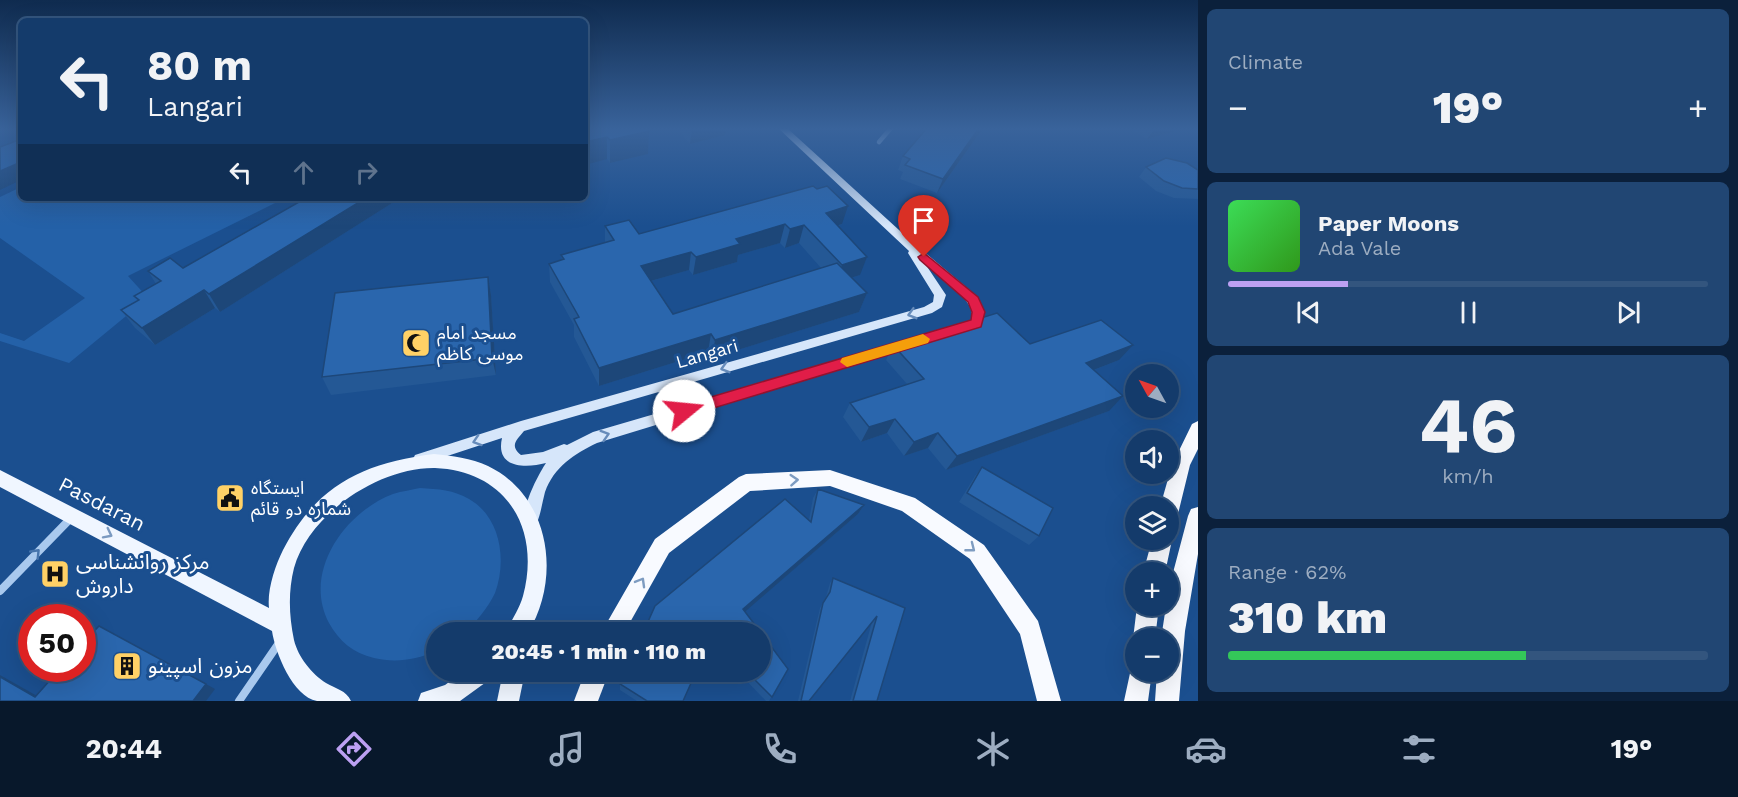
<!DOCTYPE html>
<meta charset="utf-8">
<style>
:root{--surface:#143b6b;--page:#214673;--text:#f1f3f6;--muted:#9dadc1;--line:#33557e;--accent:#bca0f2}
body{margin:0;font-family:"Work Sans","Noto Sans Arabic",sans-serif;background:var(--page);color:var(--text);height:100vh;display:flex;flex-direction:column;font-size:22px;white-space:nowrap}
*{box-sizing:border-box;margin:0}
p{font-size:20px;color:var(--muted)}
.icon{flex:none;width:33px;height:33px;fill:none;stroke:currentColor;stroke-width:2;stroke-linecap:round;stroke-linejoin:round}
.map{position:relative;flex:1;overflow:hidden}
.details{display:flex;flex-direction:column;gap:9px;padding:9px;background:#0b203b;width:540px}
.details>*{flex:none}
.guide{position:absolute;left:18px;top:18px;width:570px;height:183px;border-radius:9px;box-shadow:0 6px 24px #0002,0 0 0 2px var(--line);background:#143b6b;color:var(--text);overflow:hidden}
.needle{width:39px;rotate:310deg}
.tools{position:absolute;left:1125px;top:364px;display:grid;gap:12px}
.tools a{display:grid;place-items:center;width:54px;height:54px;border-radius:50%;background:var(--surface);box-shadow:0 6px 24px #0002,0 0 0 2px var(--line);font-size:30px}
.speed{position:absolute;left:18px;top:604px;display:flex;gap:12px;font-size:30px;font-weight:700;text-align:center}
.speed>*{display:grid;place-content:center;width:78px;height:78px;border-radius:50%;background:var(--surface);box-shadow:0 6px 24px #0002,0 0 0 2px var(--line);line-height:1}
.speed .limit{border:9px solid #d22;background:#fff;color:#111}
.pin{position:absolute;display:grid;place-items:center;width:51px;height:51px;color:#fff;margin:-62px -26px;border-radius:50% 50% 50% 0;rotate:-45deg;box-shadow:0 0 6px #0007}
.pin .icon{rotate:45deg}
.me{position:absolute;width:66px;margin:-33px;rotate:73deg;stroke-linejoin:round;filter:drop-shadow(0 0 4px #0008)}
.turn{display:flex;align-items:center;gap:21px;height:126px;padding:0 30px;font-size:27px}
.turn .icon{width:78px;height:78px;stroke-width:2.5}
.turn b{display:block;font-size:42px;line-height:51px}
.lanes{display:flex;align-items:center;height:57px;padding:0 30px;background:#0003;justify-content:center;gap:30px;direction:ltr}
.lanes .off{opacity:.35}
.big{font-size:45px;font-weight:800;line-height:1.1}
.details .card{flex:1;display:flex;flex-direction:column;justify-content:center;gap:9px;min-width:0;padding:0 21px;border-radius:9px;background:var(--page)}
.details .dial{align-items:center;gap:0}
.dial b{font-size:78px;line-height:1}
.song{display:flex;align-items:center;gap:18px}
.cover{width:72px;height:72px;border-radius:9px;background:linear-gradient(135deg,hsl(130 70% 55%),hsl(110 70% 35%))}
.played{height:6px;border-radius:3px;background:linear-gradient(90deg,var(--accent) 25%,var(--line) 25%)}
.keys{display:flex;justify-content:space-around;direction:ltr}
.heat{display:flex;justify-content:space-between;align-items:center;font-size:33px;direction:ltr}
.charge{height:9px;border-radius:4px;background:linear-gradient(90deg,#34c759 62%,var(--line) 0)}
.trip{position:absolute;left:426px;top:622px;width:345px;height:60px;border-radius:30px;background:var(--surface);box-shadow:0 6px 24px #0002,0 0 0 2px var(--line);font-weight:800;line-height:60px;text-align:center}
.tab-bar{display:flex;height:96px;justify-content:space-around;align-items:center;background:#08182b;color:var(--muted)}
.tab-bar .icon{width:42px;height:42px}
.tab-bar .on{color:var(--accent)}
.tab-bar b{font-size:27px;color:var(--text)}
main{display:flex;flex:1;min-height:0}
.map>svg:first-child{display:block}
.green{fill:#2461a8}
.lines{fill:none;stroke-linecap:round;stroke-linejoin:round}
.minor-far1{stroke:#a9c9ee;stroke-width:4.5}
.minor{stroke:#a9c9ee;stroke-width:8}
.secondary{fill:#d6e6fa;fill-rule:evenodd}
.primary{fill:#f0f6ff;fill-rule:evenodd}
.trunk{fill:#f8faff;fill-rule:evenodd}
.wall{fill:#245895;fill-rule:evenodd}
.shaded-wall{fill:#1d4779}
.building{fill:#2a66ad;stroke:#1d4779;stroke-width:1.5}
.oneway{stroke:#668bba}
.oneway2{stroke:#7e9cc1}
.oneway3{stroke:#7b9ac1}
.oneway4{stroke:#4674ac}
.route{fill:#e11d48;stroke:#92132f;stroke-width:1.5}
.slow{fill:#f59e0b}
.labels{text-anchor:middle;stroke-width:6;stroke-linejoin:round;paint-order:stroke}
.poi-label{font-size:18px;fill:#fff;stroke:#1b4f8f;text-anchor:start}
.street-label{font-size:18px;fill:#fff;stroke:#1b4f8f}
.near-street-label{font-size:21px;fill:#fff;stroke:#1b4f8f}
.near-poi-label{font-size:21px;fill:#fff;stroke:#1b4f8f;text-anchor:start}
</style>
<main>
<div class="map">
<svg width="1198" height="701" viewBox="0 0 1198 701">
<rect width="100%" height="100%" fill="#1b4f8f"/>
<g class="green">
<polygon points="21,187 21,198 285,198 128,276 148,298 69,363 0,341 0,333 24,341 85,298 0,238 0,197"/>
<path d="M420,488C438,489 454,490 469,499C501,517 507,561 495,593C488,608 476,622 464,633H436V651C416,660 395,663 374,658C353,653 339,641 329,623C302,572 345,512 393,494C402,491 412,490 420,488Z"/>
</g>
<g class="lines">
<polyline class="minor-far1" points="879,142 891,128"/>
<g class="minor">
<polyline points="0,591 71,518"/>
<polyline points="239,701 281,640"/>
</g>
<path class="secondary" d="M778,128H787L910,240L978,297L985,312L981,326L966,330L962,329L960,326L962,323L972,320C976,299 941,278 926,265L946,295L942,307L932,313L524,431C517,440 509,445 521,455L543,452L564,444L567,445L593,432L907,340L913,344L911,347L597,443C574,454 554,467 545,492C542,503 541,514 536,525L531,527L526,525C519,511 538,475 546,463C526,468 495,469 502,438L420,465L415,463L413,459L415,455L521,421L924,307L933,302L934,295L908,253L909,251Z"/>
<g class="primary">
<path d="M434,454C452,456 471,458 488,466C550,496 562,577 528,633H506C511,620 519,610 523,596C541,529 507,471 435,468C379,467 309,514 294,568C288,592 289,616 294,640C298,657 312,674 326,683C336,689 346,690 351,701C340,701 328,701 317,701C293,697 275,652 272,631L0,487V470L269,608C267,590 275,566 283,550C317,485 363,463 434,454Z"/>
<polygon points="463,672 492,672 489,680 460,701 418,701 421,693 445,685"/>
<polygon points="503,672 525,672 519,701 497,701"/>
</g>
<g class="trunk">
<polygon points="1198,421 1198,449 1190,465 1178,514 1175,520 1168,523 1168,507 1160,507 1172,465 1192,424"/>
<polygon points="830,470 915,498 984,545 1038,621 1061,701 1037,701 1020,634 970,559 902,511 830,486 750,491 669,553 624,633 601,633 655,539 739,477 746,474"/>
<polygon points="1198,507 1198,554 1185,631 1179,701 1155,701 1157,672 1168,672 1168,639 1161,639 1166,606 1168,606 1170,584 1188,516 1191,509"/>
<polygon points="1168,533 1172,540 1165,573 1143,573 1152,540 1168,540"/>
<polygon points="1137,606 1159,606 1155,639 1136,639 1136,646 1133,639"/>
<polygon points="1136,662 1136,672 1152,672 1148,701 1124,701 1132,664"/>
<polygon points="585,672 609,672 598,701 574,701"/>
</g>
</g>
<g class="wall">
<polygon points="585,128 649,131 648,154 610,163"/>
<polygon points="676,128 736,128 726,131 725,135 690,144"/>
<polygon points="983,128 937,193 900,179 903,172 898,170 903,156"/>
<polygon points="1129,128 1186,128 1147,139"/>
<polygon points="1146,167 1198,170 1198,199 1174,198 1156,191 1139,177"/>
<path d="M813,186L842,224L838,226L860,275L851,278L867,293L859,312L712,358L708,352L599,386L574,337V325L550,282L549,264L562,260L561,255L605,243V226L639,234ZM780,243L785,248L799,243L821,268L673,314L651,281L689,270L693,275L737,262L738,255Z"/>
<polygon points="306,198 400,198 220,312 215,308 155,345 135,328 121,310 138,301 134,296 156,284 148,271 183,268"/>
<polygon points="488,277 491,295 496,375 331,395 322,377"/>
<polygon points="1030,344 1119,360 1094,370 1109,411 946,470 928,448 904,456 887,433 861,442 843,417 850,403 907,384 886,360 893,345"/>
<polygon points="982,467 1039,536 1029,545 959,502 975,476"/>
<polygon points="818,489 864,505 858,514 745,611 788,669 769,701 766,701 738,672 760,672 760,633 643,633 655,606 785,499 809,520 813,498"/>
<polygon points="833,578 905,608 877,701 850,701 872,622 809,701 798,701 820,608 826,597 830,583"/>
<polygon points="620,684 684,701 637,701 620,690"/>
</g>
<g class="shaded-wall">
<polygon points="692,128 736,128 726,131 725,135 690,144"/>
<polygon points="979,128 983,128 937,193 943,179"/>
<polygon points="1155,128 1186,128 1147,139"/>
<polygon points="649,131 648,154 610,163 610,140"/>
<polygon points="607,137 607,159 585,165 585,142"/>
<polygon points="21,162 21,180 0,190 0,171"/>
<polygon points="366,198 400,198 220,312 209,294"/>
<polygon points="848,206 842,224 820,231 826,213"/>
<polygon points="785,224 780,243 738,255 737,262 693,275 696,257 736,239"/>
<polygon points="804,225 799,243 785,248 790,229"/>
<polygon points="691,252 689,270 640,284 641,266"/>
<polygon points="867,257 860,275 835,283 842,265"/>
<polygon points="488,277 491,295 496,375 492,358"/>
<polygon points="204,290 215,308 155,345 142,328"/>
<polygon points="867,293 859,312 712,358 715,340"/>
<polygon points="711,334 708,352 599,386 599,368"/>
<polygon points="1133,345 1119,360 1073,378 1086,363"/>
<polygon points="1123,396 1109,411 946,470 957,456"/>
<polygon points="895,419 887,433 861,442 869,427"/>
<polygon points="938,433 928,448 904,456 914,442"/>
<polygon points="864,505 858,514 740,616 743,609"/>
<polygon points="0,675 46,701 35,697 0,677"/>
<polygon points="206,684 215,689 206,701 193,701"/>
</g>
<g class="building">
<polygon points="585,128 647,128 649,131 610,140 607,137 585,142"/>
<polygon points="927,128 979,128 943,179 905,165 910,159 903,156"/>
<polygon points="21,139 21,162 0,171 0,147"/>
<polygon points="1166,158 1187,163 1198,170 1198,189 1182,188 1164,181 1146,167"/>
<polygon points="813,186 817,189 827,186 848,206 826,213 867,257 842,265 804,225 790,229 785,224 736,239 740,244 696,257 691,252 641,266 673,314 837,263 867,293 715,340 711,334 599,368 574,319 579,317 549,264 564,259 561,255 614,240 605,226 629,220 639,234"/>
<polygon points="306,198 366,198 209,294 204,290 142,328 121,310 139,300 134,296 161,281 148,271 170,258 183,268"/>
<polygon points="488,277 492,358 322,377 335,293"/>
<polygon points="997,313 1030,344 1101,320 1133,345 1086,363 1123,396 957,456 938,433 914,442 895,419 869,427 850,403 924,379 893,345"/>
<polygon points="982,467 1053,508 1039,536 967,493"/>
<polygon points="818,489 864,505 743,609 788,669 772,697 747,672 760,672 760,633 719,633 715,627 712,633 643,633 655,606 785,499 811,522"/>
<polygon points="833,578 905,608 877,701 853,701 877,616 809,701 801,701 823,603 830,592"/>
<polygon points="99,626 206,684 193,701 0,701 0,677 35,697 60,669 82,669 82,644"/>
<polygon points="625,672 696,672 683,701 647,701 620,684"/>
</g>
<defs><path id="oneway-chevron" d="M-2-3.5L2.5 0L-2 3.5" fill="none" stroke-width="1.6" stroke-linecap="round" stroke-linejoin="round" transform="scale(1.5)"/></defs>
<g class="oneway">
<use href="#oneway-chevron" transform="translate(912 314) rotate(164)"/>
<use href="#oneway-chevron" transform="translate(725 368) rotate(164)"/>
<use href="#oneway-chevron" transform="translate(605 435) rotate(-17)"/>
<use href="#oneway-chevron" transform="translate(477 441) rotate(162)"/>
</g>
<g class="oneway2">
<use href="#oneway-chevron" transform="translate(794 480) rotate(-4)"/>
<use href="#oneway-chevron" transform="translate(971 548) rotate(38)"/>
<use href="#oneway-chevron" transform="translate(641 582) rotate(-60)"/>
</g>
<use class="oneway3" href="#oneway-chevron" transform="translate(108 534) rotate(27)"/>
<use class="oneway4" href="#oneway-chevron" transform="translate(36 553) rotate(-46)"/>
<linearGradient id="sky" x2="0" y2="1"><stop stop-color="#0f2b4f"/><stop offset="0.57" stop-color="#39639b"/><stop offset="1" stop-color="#39639b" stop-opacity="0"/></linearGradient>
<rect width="1198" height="226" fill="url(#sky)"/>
<polygon class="route" points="924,253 978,297 985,312 981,327 684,417 678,416 676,411 678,407 684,405 971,320 972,312 968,302 920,260 918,257"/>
<polygon class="slow" points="923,334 930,339 928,343 847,367 840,362 842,358"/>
<defs>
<g id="mosque-square" transform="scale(1.5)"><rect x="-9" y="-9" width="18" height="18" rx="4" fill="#ffd166" stroke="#1b4f8f"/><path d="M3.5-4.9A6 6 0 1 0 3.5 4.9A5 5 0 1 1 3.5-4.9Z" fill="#111"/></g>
<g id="civic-square" transform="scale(1.5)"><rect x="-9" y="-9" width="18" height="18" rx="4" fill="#ffd166" stroke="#1b4f8f"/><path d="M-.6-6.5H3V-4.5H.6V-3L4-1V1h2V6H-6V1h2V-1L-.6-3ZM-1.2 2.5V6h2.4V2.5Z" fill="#111"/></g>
<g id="hospital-square" transform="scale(1.5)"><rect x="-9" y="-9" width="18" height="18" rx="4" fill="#ffd166" stroke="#1b4f8f"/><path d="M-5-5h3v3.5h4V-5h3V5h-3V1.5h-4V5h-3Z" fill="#111"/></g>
<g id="building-square" transform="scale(1.5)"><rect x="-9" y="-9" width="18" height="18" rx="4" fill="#ffd166" stroke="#1b4f8f"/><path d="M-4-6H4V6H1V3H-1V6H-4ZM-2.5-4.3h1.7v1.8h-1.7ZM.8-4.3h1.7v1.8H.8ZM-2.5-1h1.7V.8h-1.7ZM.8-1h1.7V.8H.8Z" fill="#111"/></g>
</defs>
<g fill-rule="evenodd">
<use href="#mosque-square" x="416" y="343"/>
<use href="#civic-square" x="230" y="498"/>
<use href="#hospital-square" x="55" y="574"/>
<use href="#building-square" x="127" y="666"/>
</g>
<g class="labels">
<g class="poi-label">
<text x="437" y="339">مسجد امام<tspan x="437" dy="21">موسی کاظم</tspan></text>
<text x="251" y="494">ایستگاه<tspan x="251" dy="21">شماره دو قائم</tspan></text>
</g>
<g class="street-label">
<text transform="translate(707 354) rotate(-16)" y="6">Langari</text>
</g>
<g class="near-street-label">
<text transform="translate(102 504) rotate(27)" y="7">Pasdaran</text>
</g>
<g class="near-poi-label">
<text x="76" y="569">مرکز روانشناسی<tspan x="76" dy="24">داروش</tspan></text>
<text x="148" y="673">مزون اسپینو</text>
</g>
</g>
</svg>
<div class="tools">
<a><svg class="needle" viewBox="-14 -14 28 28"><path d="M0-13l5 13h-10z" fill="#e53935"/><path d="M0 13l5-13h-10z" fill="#9dadc1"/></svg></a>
<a><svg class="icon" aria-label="sound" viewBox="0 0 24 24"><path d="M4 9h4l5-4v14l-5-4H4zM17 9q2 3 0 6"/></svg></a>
<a><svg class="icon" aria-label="layers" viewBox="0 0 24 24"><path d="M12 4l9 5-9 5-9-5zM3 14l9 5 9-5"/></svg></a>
<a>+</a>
<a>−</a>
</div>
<div class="speed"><div class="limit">50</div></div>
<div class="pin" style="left:924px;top:257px;background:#d93025"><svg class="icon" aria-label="arrive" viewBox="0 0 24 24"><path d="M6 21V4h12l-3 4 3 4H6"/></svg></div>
<svg class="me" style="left:684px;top:411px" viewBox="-20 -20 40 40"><circle r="19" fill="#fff"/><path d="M0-13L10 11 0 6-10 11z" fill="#e11d48"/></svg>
<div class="trip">20:45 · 1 min · 110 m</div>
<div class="guide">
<div class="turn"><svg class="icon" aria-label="left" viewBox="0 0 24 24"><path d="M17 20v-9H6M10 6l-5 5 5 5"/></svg><div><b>80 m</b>Langari</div></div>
<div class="lanes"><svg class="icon" aria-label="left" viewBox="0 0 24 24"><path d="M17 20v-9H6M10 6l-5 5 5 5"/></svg><svg class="icon off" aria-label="ahead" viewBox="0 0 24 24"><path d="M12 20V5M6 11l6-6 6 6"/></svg><svg class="icon off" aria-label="right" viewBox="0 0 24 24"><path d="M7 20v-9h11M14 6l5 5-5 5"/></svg></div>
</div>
</div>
<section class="details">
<div class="card"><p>Climate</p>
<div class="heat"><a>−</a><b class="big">19°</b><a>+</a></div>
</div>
<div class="card">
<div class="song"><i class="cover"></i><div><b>Paper Moons</b><p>Ada Vale</p></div></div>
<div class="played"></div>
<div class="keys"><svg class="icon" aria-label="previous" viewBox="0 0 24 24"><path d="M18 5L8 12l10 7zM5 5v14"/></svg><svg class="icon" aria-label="pause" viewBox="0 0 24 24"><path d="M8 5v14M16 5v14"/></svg><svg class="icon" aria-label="next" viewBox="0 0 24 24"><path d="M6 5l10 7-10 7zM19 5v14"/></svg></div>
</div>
<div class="card dial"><b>46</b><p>km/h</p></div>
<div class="card"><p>Range · 62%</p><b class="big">310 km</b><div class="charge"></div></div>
</section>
</main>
<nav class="tab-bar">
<b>20:44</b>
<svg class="icon on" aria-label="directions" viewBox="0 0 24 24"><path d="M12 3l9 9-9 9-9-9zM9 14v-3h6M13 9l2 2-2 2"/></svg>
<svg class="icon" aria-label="music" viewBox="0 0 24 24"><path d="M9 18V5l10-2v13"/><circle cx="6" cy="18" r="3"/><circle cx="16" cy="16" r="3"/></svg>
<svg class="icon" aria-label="phone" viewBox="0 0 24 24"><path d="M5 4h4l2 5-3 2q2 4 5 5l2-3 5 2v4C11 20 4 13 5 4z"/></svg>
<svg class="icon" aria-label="climate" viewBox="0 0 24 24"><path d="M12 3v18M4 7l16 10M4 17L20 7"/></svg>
<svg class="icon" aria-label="car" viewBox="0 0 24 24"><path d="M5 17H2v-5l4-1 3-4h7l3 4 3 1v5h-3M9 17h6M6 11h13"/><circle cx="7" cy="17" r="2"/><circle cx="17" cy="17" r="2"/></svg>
<svg class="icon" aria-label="filters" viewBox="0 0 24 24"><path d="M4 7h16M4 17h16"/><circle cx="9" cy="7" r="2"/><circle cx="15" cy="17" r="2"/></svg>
<b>19°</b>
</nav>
